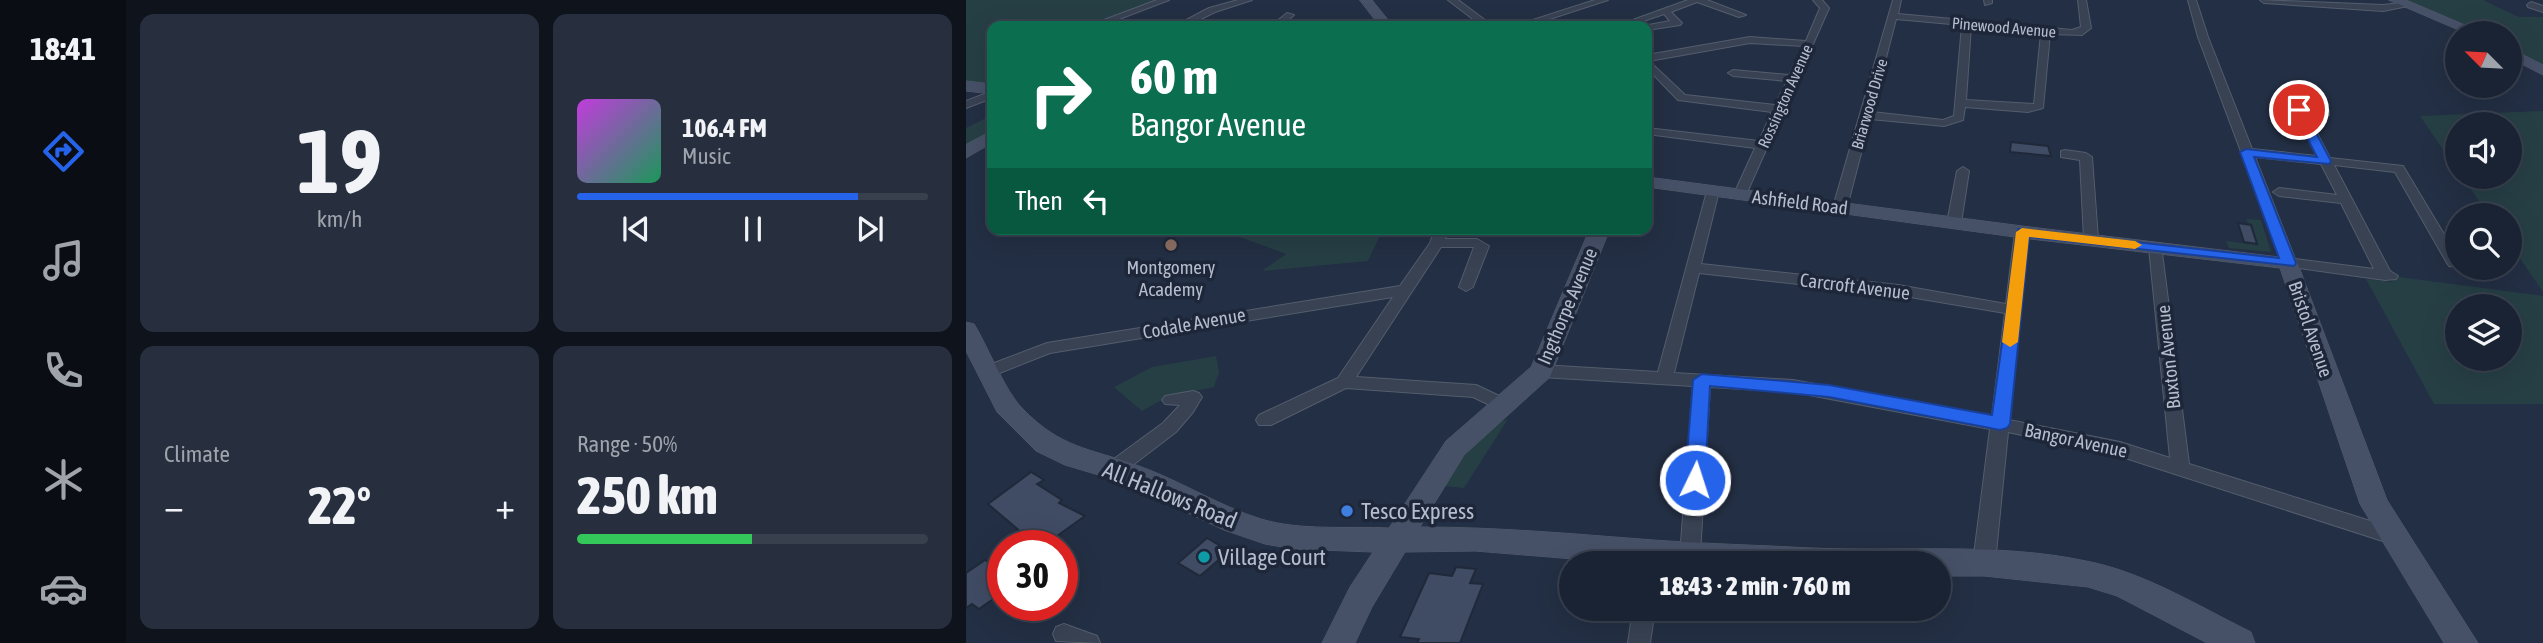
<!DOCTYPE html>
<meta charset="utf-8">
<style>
:root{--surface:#1a2333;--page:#272f3f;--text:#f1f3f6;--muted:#9fa4ac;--line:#38404e;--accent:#2563eb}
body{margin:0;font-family:"Asap Condensed",sans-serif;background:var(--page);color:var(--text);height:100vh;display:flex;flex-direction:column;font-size:26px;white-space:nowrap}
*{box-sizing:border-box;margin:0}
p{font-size:23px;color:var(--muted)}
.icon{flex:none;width:38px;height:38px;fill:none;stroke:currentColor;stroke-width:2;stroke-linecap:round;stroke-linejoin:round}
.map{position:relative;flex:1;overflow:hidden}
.drawer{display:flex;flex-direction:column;gap:14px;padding:14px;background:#0e131c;width:840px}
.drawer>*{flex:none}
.top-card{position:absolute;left:21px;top:21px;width:665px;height:214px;border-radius:14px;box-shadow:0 7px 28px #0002,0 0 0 2px var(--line);background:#0b6e4f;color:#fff;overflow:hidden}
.needle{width:46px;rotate:294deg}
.fabs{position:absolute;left:1479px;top:21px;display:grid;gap:14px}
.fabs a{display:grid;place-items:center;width:77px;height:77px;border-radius:50%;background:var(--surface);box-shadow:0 7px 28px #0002,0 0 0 2px var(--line);font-size:35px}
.speed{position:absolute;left:21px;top:530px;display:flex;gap:14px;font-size:35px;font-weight:700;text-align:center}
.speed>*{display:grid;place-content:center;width:91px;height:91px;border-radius:50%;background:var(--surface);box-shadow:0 7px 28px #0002,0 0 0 2px var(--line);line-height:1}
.speed .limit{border:10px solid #d22;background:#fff;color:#111}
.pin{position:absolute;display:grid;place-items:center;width:60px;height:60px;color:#fff;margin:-30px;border:4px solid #fff;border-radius:50%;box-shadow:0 2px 7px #0007}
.me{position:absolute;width:77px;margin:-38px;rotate:4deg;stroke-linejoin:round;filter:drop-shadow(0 0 5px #0008)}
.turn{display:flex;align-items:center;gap:24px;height:147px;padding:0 28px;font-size:32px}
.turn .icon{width:91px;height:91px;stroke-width:2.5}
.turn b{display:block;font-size:49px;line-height:60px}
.then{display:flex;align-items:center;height:66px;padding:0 28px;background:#0003;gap:14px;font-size:26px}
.big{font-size:52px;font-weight:800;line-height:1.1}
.drawer .card{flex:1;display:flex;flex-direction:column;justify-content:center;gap:10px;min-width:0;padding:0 24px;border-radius:14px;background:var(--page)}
.drawer .dial{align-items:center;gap:0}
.dial b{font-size:91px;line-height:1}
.song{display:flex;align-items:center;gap:21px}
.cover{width:84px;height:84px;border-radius:10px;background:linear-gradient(135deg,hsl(290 70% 55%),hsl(150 70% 35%))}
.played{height:7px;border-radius:4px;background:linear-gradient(90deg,var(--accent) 80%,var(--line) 80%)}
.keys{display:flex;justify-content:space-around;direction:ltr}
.heat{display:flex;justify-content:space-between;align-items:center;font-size:38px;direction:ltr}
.charge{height:10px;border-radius:5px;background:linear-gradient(90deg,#34c759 50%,var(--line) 0)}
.drawer .tiles{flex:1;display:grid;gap:14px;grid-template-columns:repeat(2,1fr)}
.trip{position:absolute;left:593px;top:551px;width:392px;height:70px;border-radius:35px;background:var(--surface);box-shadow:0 7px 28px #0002,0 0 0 2px var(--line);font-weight:800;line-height:70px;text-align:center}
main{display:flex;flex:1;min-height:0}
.tabs{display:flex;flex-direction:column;width:126px;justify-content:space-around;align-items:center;background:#0a0e14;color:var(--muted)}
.tabs .icon{width:49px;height:49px}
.tabs .selected{color:var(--accent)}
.tabs b{font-size:32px;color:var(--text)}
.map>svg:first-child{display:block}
.green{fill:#263f45;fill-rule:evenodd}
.building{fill:#404c64;stroke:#1f293a;stroke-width:2}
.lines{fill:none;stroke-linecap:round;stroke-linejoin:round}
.street-casing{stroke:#535d6d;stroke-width:2}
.secondary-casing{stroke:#535d6d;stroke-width:1}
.street{fill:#384253;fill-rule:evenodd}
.secondary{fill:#465067;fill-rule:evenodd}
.route{fill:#2563eb;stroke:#184099;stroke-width:2}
.slow{fill:#f59e0b}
.education-dot{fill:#8d6e63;stroke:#1d2739;stroke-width:2.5}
.shop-dot{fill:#3f7fe0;stroke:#1d2739;stroke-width:2.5}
.culture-dot{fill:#0f9aa8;stroke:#1d2739;stroke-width:2.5}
.labels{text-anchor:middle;stroke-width:7;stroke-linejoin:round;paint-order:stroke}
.far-street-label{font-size:16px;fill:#b5bdcd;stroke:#1d2739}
.street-label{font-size:19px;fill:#b5bdcd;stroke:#1d2739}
.poi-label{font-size:19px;fill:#b5bdcd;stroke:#1d2739}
.near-street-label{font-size:23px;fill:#b5bdcd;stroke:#1d2739}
.near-poi-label{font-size:23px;fill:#b5bdcd;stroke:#1d2739;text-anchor:start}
</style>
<main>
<nav class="tabs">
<b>18:41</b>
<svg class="icon selected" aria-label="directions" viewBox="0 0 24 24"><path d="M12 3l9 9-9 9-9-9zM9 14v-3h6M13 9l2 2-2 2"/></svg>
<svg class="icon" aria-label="music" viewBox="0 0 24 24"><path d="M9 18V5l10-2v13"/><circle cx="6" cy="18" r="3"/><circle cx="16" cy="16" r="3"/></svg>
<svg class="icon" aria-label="phone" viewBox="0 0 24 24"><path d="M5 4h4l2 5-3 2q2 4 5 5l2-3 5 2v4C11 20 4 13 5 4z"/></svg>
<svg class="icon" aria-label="climate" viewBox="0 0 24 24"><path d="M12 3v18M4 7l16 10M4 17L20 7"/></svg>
<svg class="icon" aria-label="car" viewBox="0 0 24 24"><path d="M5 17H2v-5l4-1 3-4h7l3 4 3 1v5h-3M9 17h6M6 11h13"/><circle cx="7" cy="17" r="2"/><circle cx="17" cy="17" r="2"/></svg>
</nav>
<section class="drawer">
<div class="tiles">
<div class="card dial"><b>19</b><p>km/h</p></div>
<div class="card">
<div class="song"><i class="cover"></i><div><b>106.4 FM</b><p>Music</p></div></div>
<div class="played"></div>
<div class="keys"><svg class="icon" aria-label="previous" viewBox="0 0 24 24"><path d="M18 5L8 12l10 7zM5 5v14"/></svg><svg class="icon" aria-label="pause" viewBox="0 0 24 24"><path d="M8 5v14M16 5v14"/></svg><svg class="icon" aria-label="next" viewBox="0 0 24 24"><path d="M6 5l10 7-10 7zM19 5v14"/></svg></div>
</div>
<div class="card"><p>Climate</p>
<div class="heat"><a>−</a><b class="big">22°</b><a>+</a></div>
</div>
<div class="card"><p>Range · 50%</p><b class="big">250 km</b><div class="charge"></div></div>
</div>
</section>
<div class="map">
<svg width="1577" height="643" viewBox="0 0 1577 643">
<rect width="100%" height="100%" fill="#232f44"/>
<g class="green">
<polygon points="0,0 193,0 122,26 26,26 26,85 0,82"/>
<polygon points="1440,0 1517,0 1553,17 1577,17 1577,65 1544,47 1544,33 1520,33"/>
<polygon points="1577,111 1577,292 1544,244 1544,215 1523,215 1496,177 1544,177 1544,124 1491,124 1491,170 1454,116"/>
<polygon points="26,115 26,132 0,148 0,128"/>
<polygon points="1280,219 1295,220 1305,252 1263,248 1260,241 1292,245 1286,224 1282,223"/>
<polygon points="252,229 417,229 402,261 296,271 320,254"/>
<path d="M1425,276L1577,296V404H1468L1400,279L1427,282ZM1491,306H1544V359H1491Z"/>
<polygon points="250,356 253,372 248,387 201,397 176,411 148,387 186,367"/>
<path d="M542,419L498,488L479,486C494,461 512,428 542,419Z"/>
</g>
<g class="building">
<polygon points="1045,142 1082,146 1085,156 1044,152"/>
<polygon points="1272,223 1285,225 1291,244 1278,242"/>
<polygon points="65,472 78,480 71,484 96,500 93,503 119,516 77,546 56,533 22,504"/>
<polygon points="241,538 263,551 234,576 212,563"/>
<polygon points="19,560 37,573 37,592 13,609 6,604 0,608 0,573"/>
<polygon points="490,567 510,569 504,583 517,584 494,643 451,643 453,639 434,637 463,573 486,576"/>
</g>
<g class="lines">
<g class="street-casing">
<g id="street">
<polygon points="191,0 203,0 135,26 122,26"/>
<polygon points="272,0 286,0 249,12 221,26 209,26 243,8"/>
<polygon points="482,0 492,0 527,26 516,26"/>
<polygon points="629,0 642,0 562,26 548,26"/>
<polygon points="722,0 741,0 780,15 773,17 731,2 705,12 716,23 714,25 681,30 681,26 677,26 704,21 698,14 663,26 650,26"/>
<path d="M847,0H856L863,8L779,197L774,198L768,194L789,148L681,134V128L793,141L806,112L712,100L681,68V55L784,37L840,41L854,8ZM784,43L837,46L823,75L767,70L762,73L767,76L821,81L809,105L719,95L683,61Z"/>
<path d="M927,0H935L932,14L1106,30L1115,27L1112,0H1120L1125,28L1116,35L1084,34L1077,108L1062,112L999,107L997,120L978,126L904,119L881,207L874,211L869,210L867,207ZM930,19L996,25L988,116L977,120L906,112ZM1005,26L1075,33L1068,104L1000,100Z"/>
<polygon points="1018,0 1026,0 1026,3 1019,5"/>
<path d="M1222,0H1230L1242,37L1286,149L1351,156L1327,110L1333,107L1363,111V115L1341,114L1364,158L1437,166L1491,256V267L1483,266L1481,263L1429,172L1368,165L1424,271L1432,276L1430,279L1419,280L1318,266L1232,37ZM1289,157L1355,164L1371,195L1313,188L1307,192L1313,196L1375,203L1408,269L1329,259Z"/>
<polygon points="1294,0 1417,5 1443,2 1447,5 1417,11 1298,3"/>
<polygon points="1565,2 1577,6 1577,12 1562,7 1561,5"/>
<polygon points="321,13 328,15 315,26 305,26"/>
<polygon points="26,91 26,98 0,108 0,101"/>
<polygon points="1099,150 1120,153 1126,157 1132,239 1130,242 1125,243 1118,239 1114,160 1095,157 1095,151"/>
<polygon points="997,167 1003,171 995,223 988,227 981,223 991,171"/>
<path d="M747,187L753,191L735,264L932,285L1040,304L1049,232L1051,229H1061L1063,232L1043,420L1154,442L1204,458L1183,248L1190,244L1195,245L1223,464L1433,530L1436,536L1433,542L1426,544L1153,456L1042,432L1029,563L1025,569L1018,572L1011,569L1007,563L1024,429L827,392L744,387L734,555L731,561L725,564L717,561L714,555L727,386L575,377L567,371L575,365L692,372L741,191ZM733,273L932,295L1039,313L1026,416L827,380L708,373Z"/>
<polygon points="469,229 483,229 479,239 511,239 523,246 507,287 500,291 493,287 508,247 475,247 390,377 510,385 544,401 547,405 544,409 532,409 507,397 380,388 305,425 293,425 290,420 293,415 372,378 427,297 84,353 21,378 13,372 15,368 81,343 434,286 464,243"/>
<polygon points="227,391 233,393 236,397 227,412 210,432 155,474 148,476 141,474 138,469 141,464 197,423 214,405 199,404 196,400 199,396"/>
<polygon points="667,609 689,609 684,643 662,643"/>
<polygon points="98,624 131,636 134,643 90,641 87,634 90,627"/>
</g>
</g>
<g class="secondary-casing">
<g id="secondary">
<polygon points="394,0 406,0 427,26 414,26"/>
<polygon points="1423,0 1440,0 1518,33 1500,33"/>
<polygon points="1544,48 1577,65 1577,75 1544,58"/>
<polygon points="0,81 26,84 26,94 0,91"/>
<polygon points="26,131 26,143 0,158 0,145"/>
<polygon points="681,177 1056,226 1330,259 1421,500 1512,643 1478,643 1394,504 1314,268 1056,238 681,187"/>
<path d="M624,229H644L584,377L498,455L454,527C532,527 609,534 687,540C740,544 793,545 845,548C936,552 1031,542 1120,561C1178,572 1232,606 1285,632L1289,643H1241L1151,596L1122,587L1018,576H973V564H670L509,551L439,552L406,607L389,643H356L384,587L407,552L328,549L299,544L258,530L156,482L99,465L70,451L31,412L0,351V322L8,324L11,329C23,350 40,392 56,408C95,449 124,448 173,466C215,481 253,506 295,519C335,531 382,526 423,528L480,441L565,367Z"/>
</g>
</g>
<use href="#street" class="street"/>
<use href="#secondary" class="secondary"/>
</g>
<polygon class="route" points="1333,107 1338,110 1365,161 1363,164 1288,157 1330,263 1328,266 1063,237 1044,424 1041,428 1034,430 863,397 744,386 739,480 736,485 729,487 722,485 719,480 727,380 736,374 863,385 1026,415 1052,229 1313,258 1274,152 1280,149 1351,157 1327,110"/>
<polygon class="slow" points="1056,228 1169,241 1176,245 1169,249 1063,237 1052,342 1044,347 1036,342 1050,232"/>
<circle class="education-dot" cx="205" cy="245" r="7"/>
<circle class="shop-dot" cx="381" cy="511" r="7"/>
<circle class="culture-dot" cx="238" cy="557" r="7"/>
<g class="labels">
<g class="far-street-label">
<text transform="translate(1038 27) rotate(5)" y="6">Pinewood Avenue</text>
<text transform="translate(819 96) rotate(-66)" y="6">Rossington Avenue</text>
<text transform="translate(903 104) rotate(-74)" y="6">Briarwood Drive</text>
</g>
<g class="street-label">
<text transform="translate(834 202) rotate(7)" y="7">Ashfield Road</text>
<text transform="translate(889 286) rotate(7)" y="7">Carcroft Avenue</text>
<text transform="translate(601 306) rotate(-67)" y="7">Ingthorpe Avenue</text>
<text transform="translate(228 323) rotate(-10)" y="7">Codale Avenue</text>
<text transform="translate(1345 329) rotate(71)" y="7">Bristol Avenue</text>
<text transform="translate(1202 357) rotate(-96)" y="7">Buxton Avenue</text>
<text transform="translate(1110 440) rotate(12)" y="7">Bangor Avenue</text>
</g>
<g class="poi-label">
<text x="205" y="274">Montgomery<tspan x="205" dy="22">Academy</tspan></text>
</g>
<g class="near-street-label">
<text transform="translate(204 495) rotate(22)" y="8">All Hallows Road</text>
</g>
<g class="near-poi-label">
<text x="395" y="519">Tesco Express</text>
<text x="252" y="565">Village Court</text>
</g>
</g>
</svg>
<div class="fabs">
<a><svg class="needle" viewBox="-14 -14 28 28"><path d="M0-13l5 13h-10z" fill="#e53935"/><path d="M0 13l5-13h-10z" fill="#9fa4ac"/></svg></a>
<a><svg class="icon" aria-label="sound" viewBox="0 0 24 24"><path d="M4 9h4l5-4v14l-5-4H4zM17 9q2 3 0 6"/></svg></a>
<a><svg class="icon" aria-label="search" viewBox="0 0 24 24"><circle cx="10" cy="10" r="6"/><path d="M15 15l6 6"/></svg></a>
<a><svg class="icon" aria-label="layers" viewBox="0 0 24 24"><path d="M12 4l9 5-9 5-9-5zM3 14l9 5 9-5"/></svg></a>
</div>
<div class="speed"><div class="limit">30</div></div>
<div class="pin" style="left:1333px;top:110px;background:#d93025"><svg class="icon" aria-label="arrive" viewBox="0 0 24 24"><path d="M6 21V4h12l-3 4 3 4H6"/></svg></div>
<svg class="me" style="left:729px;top:480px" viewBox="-20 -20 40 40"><circle r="17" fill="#2563eb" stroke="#fff" stroke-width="3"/><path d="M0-11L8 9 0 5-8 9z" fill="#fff"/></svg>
<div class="trip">18:43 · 2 min · 760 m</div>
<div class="top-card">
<div class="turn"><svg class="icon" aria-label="right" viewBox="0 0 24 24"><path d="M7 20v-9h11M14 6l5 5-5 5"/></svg><div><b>60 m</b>Bangor Avenue</div></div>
<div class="then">Then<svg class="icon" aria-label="left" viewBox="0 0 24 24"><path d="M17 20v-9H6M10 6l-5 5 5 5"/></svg></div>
</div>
</div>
</main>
